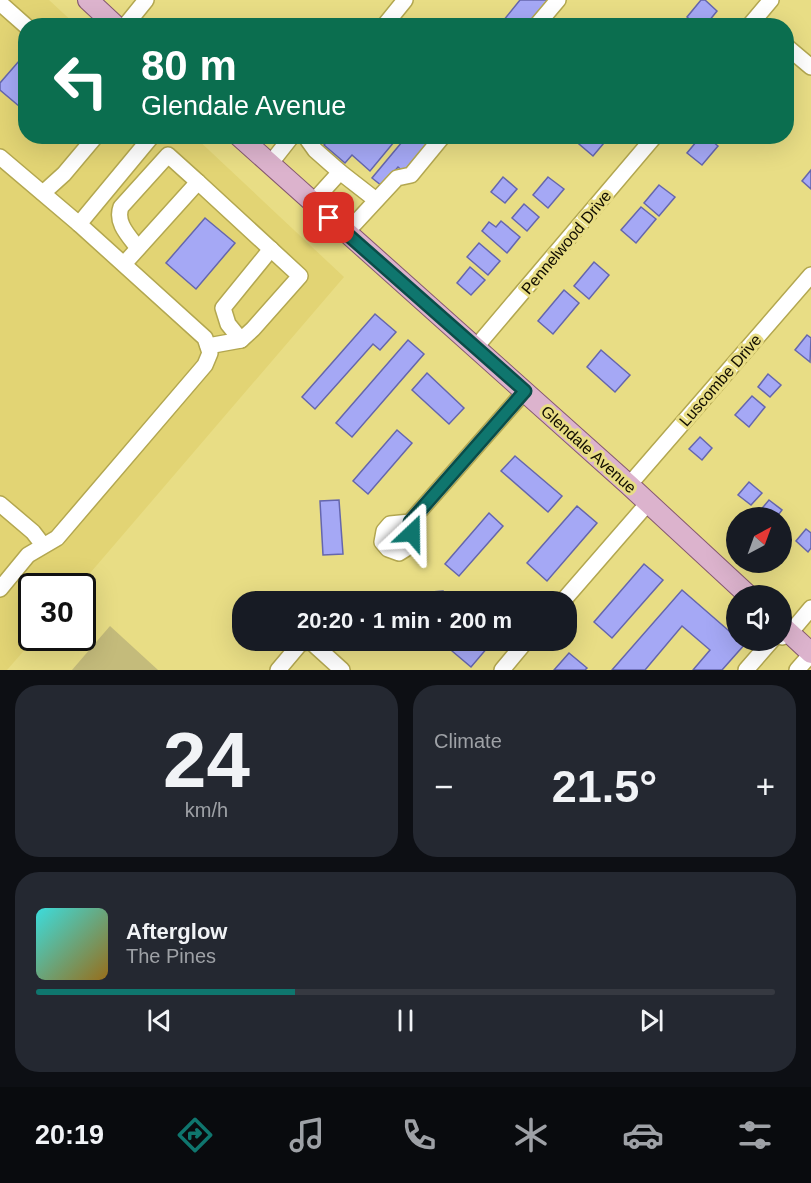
<!DOCTYPE html>
<meta charset="utf-8">
<style>
:root{--surface:#171b24;--page:#242831;--text:#f1f3f6;--muted:#9ea1a6;--line:#363941;--accent:#0f766e}
body{margin:0;font-family:Arial,sans-serif;background:var(--page);color:var(--text);height:100vh;display:flex;flex-direction:column;font-size:22px;white-space:nowrap}
*{box-sizing:border-box;margin:0}
p{font-size:20px;color:var(--muted)}
.icon{flex:none;width:33px;height:33px;fill:none;stroke:currentColor;stroke-width:2;stroke-linecap:round;stroke-linejoin:round}
.map{position:relative;height:670px;overflow:hidden}
.drawer{display:flex;flex-direction:column;gap:15px;padding:15px;background:#0d0f14;flex:1}
.drawer>*{flex:none}
.hud{position:absolute;left:18px;top:18px;width:776px;height:126px;border-radius:24px;box-shadow:0 6px 24px #0002;background:#0b6e4f;color:#fff;overflow:hidden}
.needle{width:39px;rotate:41deg}
.controls{position:absolute;left:726px;top:507px;display:grid;gap:12px}
.controls a{display:grid;place-items:center;width:66px;height:66px;border-radius:50%;background:var(--surface);box-shadow:0 6px 24px #0002;font-size:30px}
.speed{position:absolute;left:18px;top:573px;display:flex;gap:12px;font-size:30px;font-weight:700;text-align:center}
.speed>*{display:grid;place-content:center;width:78px;height:78px;border-radius:50%;background:var(--surface);box-shadow:0 6px 24px #0002;line-height:1}
.speed .limit{border:3px solid #111;border-radius:9px;background:#fff;color:#111}
.pin{position:absolute;display:grid;place-items:center;width:51px;height:51px;color:#fff;margin:-26px;border-radius:12px;box-shadow:0 3px 9px #0006}
.me{position:absolute;width:66px;margin:-33px;rotate:23deg;stroke-linejoin:round;filter:drop-shadow(0 0 4px #0008)}
.turn{display:flex;align-items:center;gap:21px;height:126px;padding:0 24px;font-size:27px}
.turn .icon{width:78px;height:78px;stroke-width:2.5}
.turn b{display:block;font-size:42px;line-height:51px}
.big{font-size:45px;font-weight:600;line-height:1.1}
.drawer .card{flex:1;display:flex;flex-direction:column;justify-content:center;gap:9px;min-width:0;padding:0 21px;border-radius:24px;background:var(--page)}
.drawer .dial{align-items:center;gap:0}
.dial b{font-size:78px;line-height:1}
.song{display:flex;align-items:center;gap:18px}
.cover{width:72px;height:72px;border-radius:9px;background:linear-gradient(135deg,hsl(180 70% 55%),hsl(40 70% 35%))}
.played{height:6px;border-radius:3px;background:linear-gradient(90deg,var(--accent) 35%,var(--line) 35%)}
.keys{display:flex;justify-content:space-around;direction:ltr}
.heat{display:flex;justify-content:space-between;align-items:center;font-size:33px;direction:ltr}
.drawer .tiles{flex:1;display:grid;gap:15px;grid-template-columns:1fr 1fr}
.card:last-child{grid-column:span 2}
.trip{position:absolute;left:232px;top:591px;width:345px;height:60px;border-radius:24px;background:var(--surface);box-shadow:0 6px 24px #0002;font-weight:600;line-height:60px;text-align:center}
.tab-bar{display:flex;height:96px;justify-content:space-around;align-items:center;background:#090b0e;color:var(--muted)}
.tab-bar .icon{width:42px;height:42px}
.tab-bar .on{color:var(--accent)}
.tab-bar b{font-size:27px;color:var(--text)}
.map>svg:first-child{display:block}
.built{fill:#e2d474}
.green{fill:#c4bb7b}
.building{fill:#a5a8f5;stroke:#6566ad;stroke-width:1.5}
.lines{fill:none;stroke-linecap:round;stroke-linejoin:round}
.minor-casing{stroke:#b3a750;stroke-width:18}
.major-casing{stroke:#855870;stroke-width:22}
.minor{stroke:#fff;stroke-width:15}
.major{stroke:#dcb3cd;stroke-width:20}
.route-casing{stroke:#0a4d48;stroke-width:15}
.route{stroke:#0f766e;stroke-width:10}
.labels{text-anchor:middle;stroke-width:6;stroke-linejoin:round;paint-order:stroke}
.street-label{font-size:16px;fill:#110d00;stroke:#e8dd85}
</style>
<div class="map">
<svg width="811" height="670" viewBox="0 0 811 670">
<rect width="100%" height="100%" fill="#e8dd85"/>
<polygon class="built" points="0,0 49,0 76,25 26,26 26,136 195,137 344,277 79,586 32,586 32,638 35,638 7,670 0,670"/>
<polygon class="green" points="110,626 158,670 72,670"/>
<g class="building">
<polygon points="520,0 549,0 528,26 499,26"/>
<polygon points="701,0 705,0 717,11 705,26 697,26 687,17"/>
<polygon points="19,61 26,67 26,112 0,90 0,83"/>
<polygon points="332,136 399,136 370,171 352,155 345,163 324,145"/>
<polygon points="407,136 435,136 405,173 398,167 382,186 372,178"/>
<polygon points="573,136 608,136 609,137 593,156 572,138"/>
<polygon points="701,136 706,136 718,146 702,165 687,153"/>
<polygon points="811,170 811,189 802,181"/>
<polygon points="503,177 517,189 505,203 491,192"/>
<polygon points="548,177 564,189 548,208 533,195"/>
<polygon points="659,185 675,197 659,216 644,203"/>
<polygon points="524,204 539,217 527,231 512,218"/>
<polygon points="641,207 656,219 636,243 621,230"/>
<polygon points="205,218 235,243 196,289 166,263"/>
<polygon points="501,221 520,237 507,253 482,231 489,222 496,227"/>
<polygon points="479,243 500,261 488,275 467,257"/>
<polygon points="594,262 609,275 589,299 574,286"/>
<polygon points="470,267 485,280 471,295 457,283"/>
<polygon points="564,290 579,303 553,334 538,321"/>
<polygon points="375,314 396,332 380,350 373,344 315,409 302,397"/>
<polygon points="807,335 811,338 810,362 795,350"/>
<polygon points="408,340 424,354 352,437 336,423"/>
<polygon points="601,350 630,375 615,392 587,367"/>
<polygon points="427,373 464,408 449,424 412,390"/>
<polygon points="768,374 781,385 770,397 758,387"/>
<polygon points="752,396 765,407 749,427 735,415"/>
<polygon points="397,430 412,443 368,494 353,481"/>
<polygon points="700,437 712,448 702,460 689,449"/>
<polygon points="515,456 562,496 548,512 501,471"/>
<polygon points="749,482 762,493 751,505 738,495"/>
<polygon points="339,500 343,554 323,555 320,501"/>
<polygon points="769,500 782,510 776,518 765,518 759,512"/>
<polygon points="577,506 597,523 547,581 527,563"/>
<polygon points="489,513 503,526 459,576 445,564"/>
<polygon points="806,529 811,533 811,548 808,552 796,541"/>
<polygon points="644,564 663,580 612,638 594,622"/>
<polygon points="682,590 736,637 736,640 740,640 745,644 722,670 693,670 710,650 682,626 645,670 612,670"/>
<polygon points="443,591 444,602 382,602 381,596"/>
<polygon points="461,640 494,640 471,667 452,651"/>
<polygon points="569,653 587,668 585,670 554,670"/>
</g>
<g class="lines">
<g class="minor-casing">
<g id="minor">
<polyline points="0,3 26,26"/>
<polyline points="125,26 146,0"/>
<polyline points="384,26 405,0"/>
<polyline points="536,26 558,0"/>
<polyline points="749,26 771,0"/>
<polyline points="786,46 811,67"/>
<polyline points="305,136 315,150 340,172"/>
<polyline points="0,157 79,224 205,338 210,353 205,365 57,538 28,555 0,589"/>
<polyline points="270,164 292,136"/>
<polyline points="43,193 64,174 96,136"/>
<polyline points="312,203 340,172 376,200"/>
<polyline points="79,224 152,136"/>
<polyline points="346,233 397,178 411,175 443,136"/>
<path d="M138,248C129,236 115,223 121,207L168,155L198,182"/>
<polyline points="124,264 198,182 300,276 253,329 241,340 208,346"/>
<polyline points="241,340 228,324 223,308 271,249"/>
<polyline points="476,347 655,136"/>
<polyline points="629,485 811,275"/>
<polyline points="0,504 33,532 43,545"/>
<polyline points="410,522 414,539 407,548 399,553 388,549 382,542 384,531 390,524 410,522 525,391"/>
<polyline points="562,602 648,503"/>
<polyline points="782,637 790,633 811,608"/>
<polyline points="278,670 300,644 310,641 342,670"/>
<polyline points="502,670 527,640"/>
<polyline points="746,670 772,640"/>
<polyline points="797,670 811,654"/>
</g>
</g>
<g class="major-casing">
<g id="major">
<polyline points="88,0 116,26"/>
<polyline points="239,136 629,485 749,596"/>
<polyline points="782,626 811,653"/>
</g>
</g>
<use href="#minor" class="minor"/>
<use href="#major" class="major"/>
</g>
<g class="lines">
<g class="route-casing">
<polyline id="route" points="329,218 525,391 410,522 412,533"/>
</g>
<use href="#route" class="route"/>
</g>
<g class="labels">
<g class="street-label">
<text transform="translate(566 242) rotate(-50)" y="6">Pennelwood Drive</text>
<text transform="translate(720 380) rotate(-49)" y="6">Luscombe Drive</text>
<text transform="translate(589 449) rotate(42)" y="6">Glendale Avenue</text>
</g>
</g>
</svg>
<div class="controls">
<a><svg class="needle" viewBox="-14 -14 28 28"><path d="M0-13l5 13h-10z" fill="#e53935"/><path d="M0 13l5-13h-10z" fill="#9ea1a6"/></svg></a>
<a><svg class="icon" aria-label="sound" viewBox="0 0 24 24"><path d="M4 9h4l5-4v14l-5-4H4zM17 9q2 3 0 6"/></svg></a>
</div>
<div class="speed"><div class="limit">30</div></div>
<div class="pin" style="left:329px;top:218px;background:#d93025"><svg class="icon" aria-label="arrive" viewBox="0 0 24 24"><path d="M6 21V4h12l-3 4 3 4H6"/></svg></div>
<svg class="me" style="left:412px;top:533px" viewBox="-20 -20 40 40"><path d="M0-17L14 15 0 8-14 15z" fill="#0f766e" stroke="#fff" stroke-width="4"/></svg>
<div class="trip">20:20 · 1 min · 200 m</div>
<div class="hud">
<div class="turn"><svg class="icon" aria-label="left" viewBox="0 0 24 24"><path d="M17 20v-9H6M10 6l-5 5 5 5"/></svg><div><b>80 m</b>Glendale Avenue</div></div>
</div>
</div>
<section class="drawer">
<div class="tiles">
<div class="card dial"><b>24</b><p>km/h</p></div>
<div class="card"><p>Climate</p>
<div class="heat"><a>−</a><b class="big">21.5°</b><a>+</a></div>
</div>
<div class="card">
<div class="song"><i class="cover"></i><div><b>Afterglow</b><p>The Pines</p></div></div>
<div class="played"></div>
<div class="keys"><svg class="icon" aria-label="previous" viewBox="0 0 24 24"><path d="M18 5L8 12l10 7zM5 5v14"/></svg><svg class="icon" aria-label="pause" viewBox="0 0 24 24"><path d="M8 5v14M16 5v14"/></svg><svg class="icon" aria-label="next" viewBox="0 0 24 24"><path d="M6 5l10 7-10 7zM19 5v14"/></svg></div>
</div>
</div>
</section>
<nav class="tab-bar">
<b>20:19</b>
<svg class="icon on" aria-label="directions" viewBox="0 0 24 24"><path d="M12 3l9 9-9 9-9-9zM9 14v-3h6M13 9l2 2-2 2"/></svg>
<svg class="icon" aria-label="music" viewBox="0 0 24 24"><path d="M9 18V5l10-2v13"/><circle cx="6" cy="18" r="3"/><circle cx="16" cy="16" r="3"/></svg>
<svg class="icon" aria-label="phone" viewBox="0 0 24 24"><path d="M5 4h4l2 5-3 2q2 4 5 5l2-3 5 2v4C11 20 4 13 5 4z"/></svg>
<svg class="icon" aria-label="climate" viewBox="0 0 24 24"><path d="M12 3v18M4 7l16 10M4 17L20 7"/></svg>
<svg class="icon" aria-label="car" viewBox="0 0 24 24"><path d="M5 17H2v-5l4-1 3-4h7l3 4 3 1v5h-3M9 17h6M6 11h13"/><circle cx="7" cy="17" r="2"/><circle cx="17" cy="17" r="2"/></svg>
<svg class="icon" aria-label="filters" viewBox="0 0 24 24"><path d="M4 7h16M4 17h16"/><circle cx="9" cy="7" r="2"/><circle cx="15" cy="17" r="2"/></svg>
</nav>
